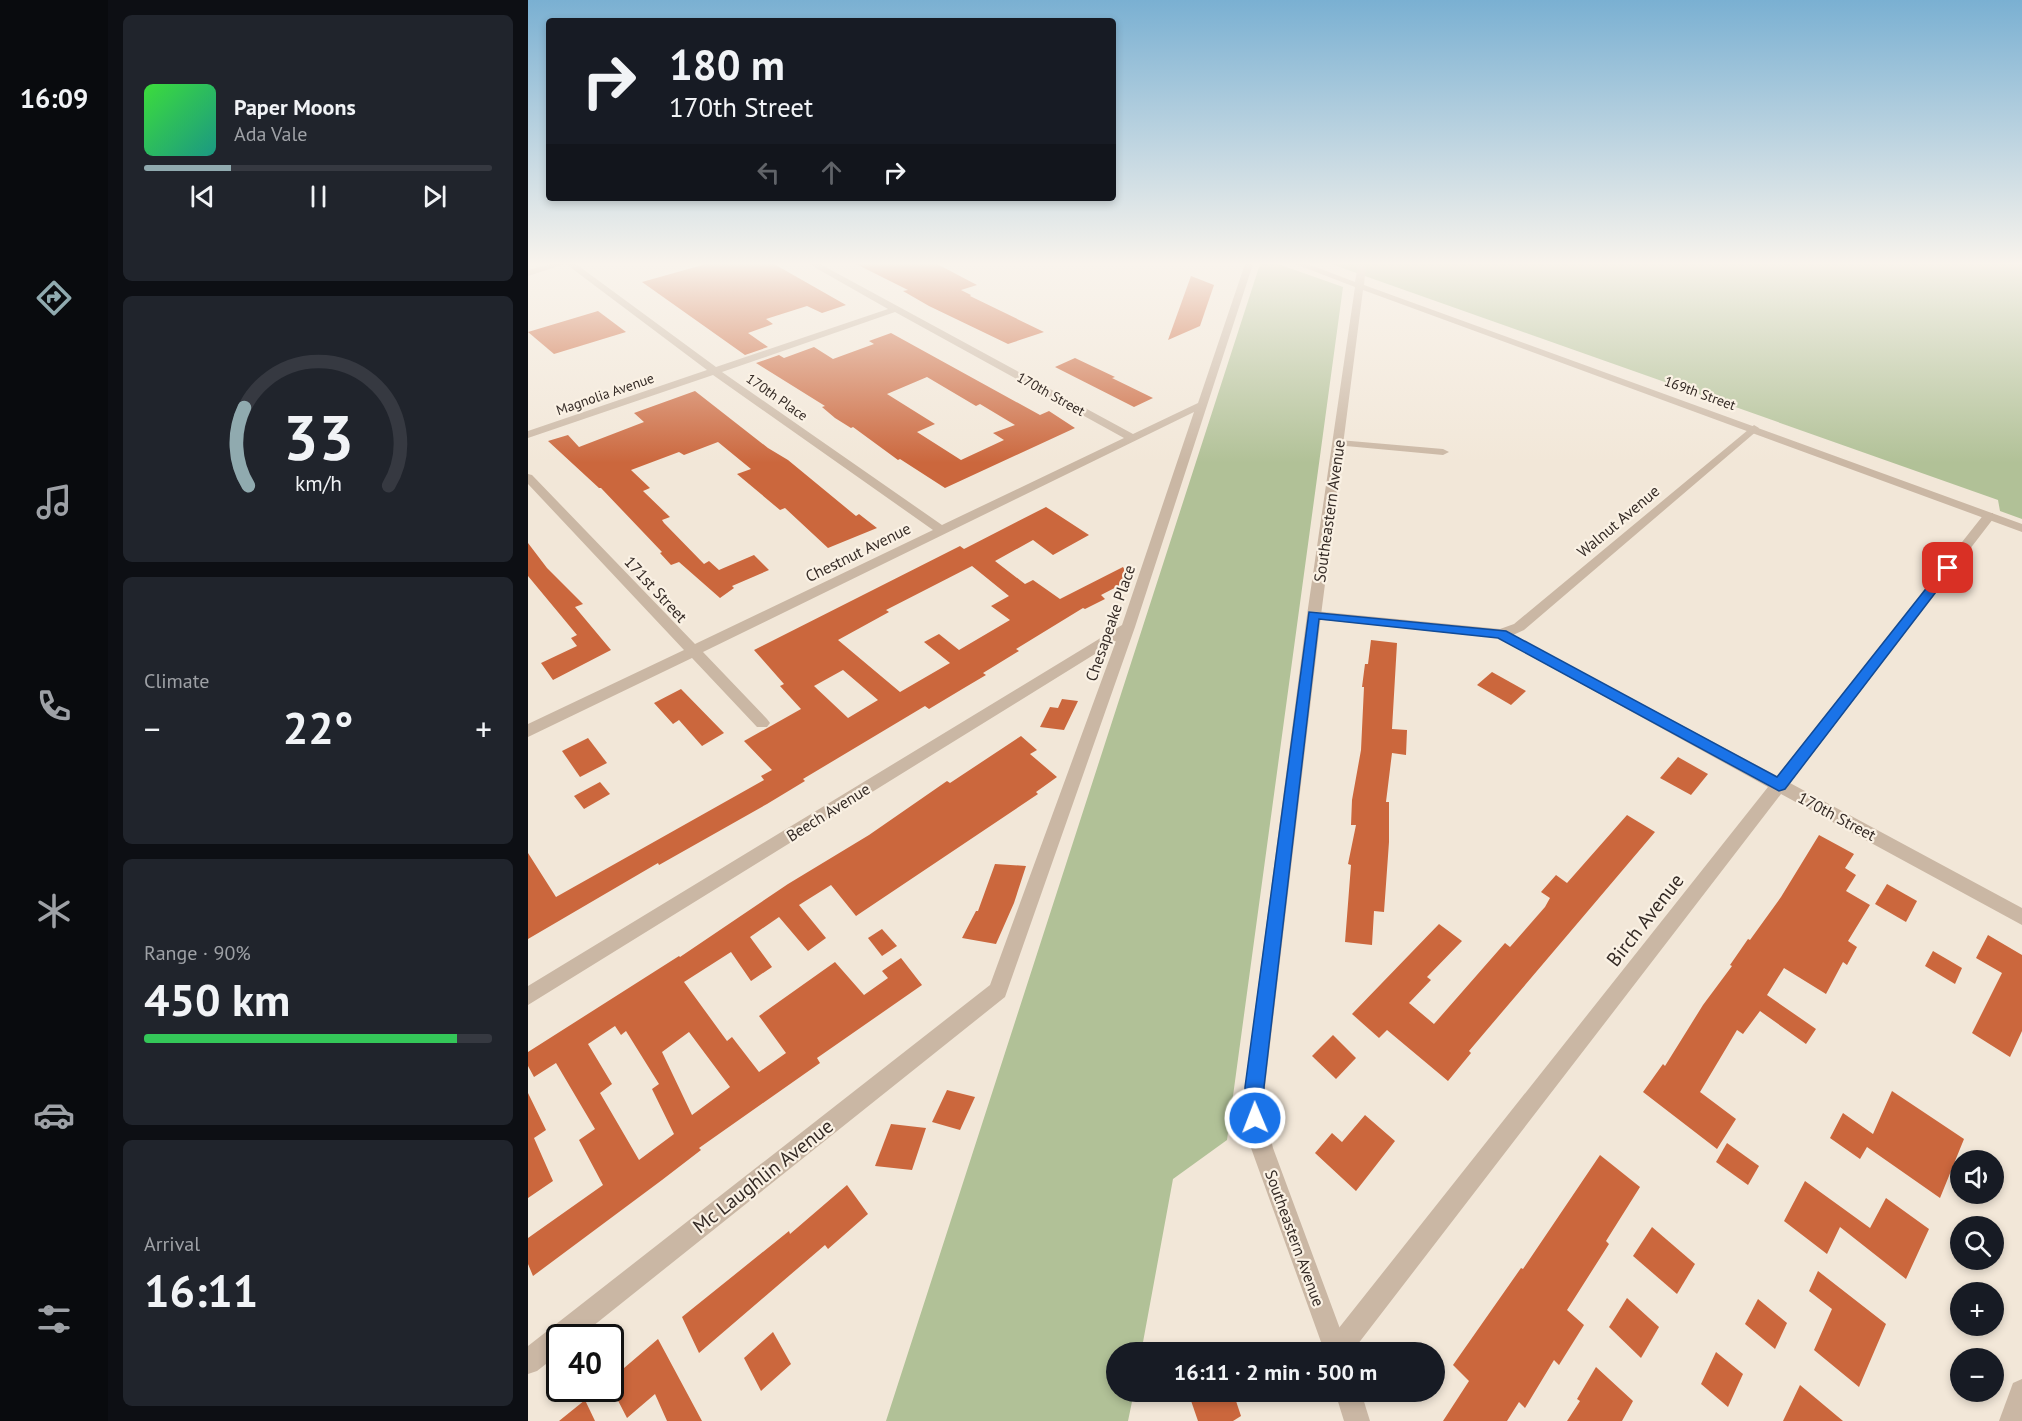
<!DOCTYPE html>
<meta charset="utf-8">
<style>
:root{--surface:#171b24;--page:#20242c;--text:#f1f3f6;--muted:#9ea1a6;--line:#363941;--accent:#90aaaf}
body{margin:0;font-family:"PT Sans",sans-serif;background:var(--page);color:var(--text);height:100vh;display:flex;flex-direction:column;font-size:22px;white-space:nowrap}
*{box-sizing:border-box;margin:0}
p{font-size:20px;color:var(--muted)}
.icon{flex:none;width:33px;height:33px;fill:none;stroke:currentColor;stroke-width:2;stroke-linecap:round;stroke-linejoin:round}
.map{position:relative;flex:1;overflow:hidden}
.panel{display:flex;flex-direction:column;gap:15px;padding:15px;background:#0d0f14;width:420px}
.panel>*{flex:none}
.guide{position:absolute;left:18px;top:18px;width:570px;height:183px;border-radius:6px;box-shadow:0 3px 9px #0003;background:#171b24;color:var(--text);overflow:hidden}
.tools{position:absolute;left:1422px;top:1150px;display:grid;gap:12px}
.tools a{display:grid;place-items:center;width:54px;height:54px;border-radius:50%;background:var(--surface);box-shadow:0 3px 9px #0003;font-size:30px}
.speed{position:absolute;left:18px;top:1324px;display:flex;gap:12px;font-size:30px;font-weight:700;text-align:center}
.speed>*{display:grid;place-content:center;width:78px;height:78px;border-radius:50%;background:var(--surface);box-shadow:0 3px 9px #0003;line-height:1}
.speed .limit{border:3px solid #111;border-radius:9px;background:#fff;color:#111}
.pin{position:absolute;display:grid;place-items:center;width:51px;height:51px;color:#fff;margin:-26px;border-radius:12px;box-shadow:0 3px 9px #0006}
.me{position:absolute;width:66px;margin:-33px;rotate:359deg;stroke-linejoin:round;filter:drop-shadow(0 0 4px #0008)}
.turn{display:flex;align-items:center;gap:21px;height:126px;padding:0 24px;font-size:27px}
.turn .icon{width:78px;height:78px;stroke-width:2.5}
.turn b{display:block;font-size:42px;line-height:51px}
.lanes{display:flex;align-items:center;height:57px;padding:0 24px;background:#0003;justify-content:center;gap:30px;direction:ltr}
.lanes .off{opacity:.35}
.big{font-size:45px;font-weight:600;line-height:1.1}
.panel .widget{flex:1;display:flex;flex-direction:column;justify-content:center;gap:9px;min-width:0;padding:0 21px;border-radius:9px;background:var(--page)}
.panel .dial{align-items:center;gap:0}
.dial svg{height:156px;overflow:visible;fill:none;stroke:var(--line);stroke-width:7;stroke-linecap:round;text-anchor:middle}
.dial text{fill:var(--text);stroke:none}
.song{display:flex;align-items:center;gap:18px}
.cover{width:72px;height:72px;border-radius:9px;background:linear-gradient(135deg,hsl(120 70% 55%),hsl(170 70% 35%))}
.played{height:6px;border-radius:3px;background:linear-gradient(90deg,var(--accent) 25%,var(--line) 25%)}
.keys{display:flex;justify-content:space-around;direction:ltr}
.heat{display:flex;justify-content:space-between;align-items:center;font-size:33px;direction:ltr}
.charge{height:9px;border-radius:4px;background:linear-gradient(90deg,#34c759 90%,var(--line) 0)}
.trip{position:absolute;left:578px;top:1342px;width:339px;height:60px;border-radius:30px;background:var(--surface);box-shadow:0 3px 9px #0003;font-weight:600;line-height:60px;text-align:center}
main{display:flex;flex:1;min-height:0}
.menu{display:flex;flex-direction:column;width:108px;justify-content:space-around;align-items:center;background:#090b0e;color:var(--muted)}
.menu .icon{width:42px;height:42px}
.menu .active{color:var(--accent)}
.menu b{font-size:27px;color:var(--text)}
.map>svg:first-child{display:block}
.green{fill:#b1c197}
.building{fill:#cb673d;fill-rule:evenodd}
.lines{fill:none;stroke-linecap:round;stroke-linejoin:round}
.minor{fill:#cab7a4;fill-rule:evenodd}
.tertiary{fill:#cab7a4;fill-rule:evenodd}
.route{fill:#1a73e8;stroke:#114b97;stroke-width:1.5}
.labels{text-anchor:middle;stroke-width:4.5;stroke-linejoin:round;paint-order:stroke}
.far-street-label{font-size:14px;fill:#352b26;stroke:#faf1e4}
.street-label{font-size:16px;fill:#352b26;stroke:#faf1e4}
.near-street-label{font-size:20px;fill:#352b26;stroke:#faf1e4}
</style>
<main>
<nav class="menu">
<b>16:09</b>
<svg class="icon active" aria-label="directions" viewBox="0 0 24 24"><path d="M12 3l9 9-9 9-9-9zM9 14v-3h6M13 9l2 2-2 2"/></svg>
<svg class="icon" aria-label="music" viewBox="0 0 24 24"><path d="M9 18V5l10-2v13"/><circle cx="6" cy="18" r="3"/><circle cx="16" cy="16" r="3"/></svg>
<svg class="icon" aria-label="phone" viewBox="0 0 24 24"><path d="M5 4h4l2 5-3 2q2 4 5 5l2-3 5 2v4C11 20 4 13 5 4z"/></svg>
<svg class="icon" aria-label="climate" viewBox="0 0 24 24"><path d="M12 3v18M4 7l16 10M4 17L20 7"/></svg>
<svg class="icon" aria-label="car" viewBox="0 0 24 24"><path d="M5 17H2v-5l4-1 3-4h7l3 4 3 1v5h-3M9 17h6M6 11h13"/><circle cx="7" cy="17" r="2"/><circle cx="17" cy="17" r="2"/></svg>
<svg class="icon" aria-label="filters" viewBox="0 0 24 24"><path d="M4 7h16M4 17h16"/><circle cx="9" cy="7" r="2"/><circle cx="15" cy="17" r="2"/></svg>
</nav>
<section class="panel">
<div class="widget">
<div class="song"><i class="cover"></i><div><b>Paper Moons</b><p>Ada Vale</p></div></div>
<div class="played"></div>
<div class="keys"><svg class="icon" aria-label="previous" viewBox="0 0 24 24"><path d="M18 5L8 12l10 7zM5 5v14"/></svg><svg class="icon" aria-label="pause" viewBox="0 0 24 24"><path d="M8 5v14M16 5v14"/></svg><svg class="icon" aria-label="next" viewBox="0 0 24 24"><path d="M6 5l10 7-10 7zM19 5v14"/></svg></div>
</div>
<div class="widget dial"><svg viewBox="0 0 100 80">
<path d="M14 69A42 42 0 1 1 86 69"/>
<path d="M14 69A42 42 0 0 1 12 29" stroke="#90aaaf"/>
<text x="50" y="56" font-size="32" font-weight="700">33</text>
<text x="50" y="72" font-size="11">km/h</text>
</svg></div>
<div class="widget"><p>Climate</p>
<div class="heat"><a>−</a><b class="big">22°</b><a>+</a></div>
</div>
<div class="widget"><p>Range · 90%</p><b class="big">450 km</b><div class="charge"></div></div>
<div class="widget"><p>Arrival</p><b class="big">16:11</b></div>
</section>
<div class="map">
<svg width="1494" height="1421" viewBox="0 0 1494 1421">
<rect width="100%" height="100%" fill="#f2e7d8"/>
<g class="green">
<polygon points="732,264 750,264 815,287 699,1140 645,1179 613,1353 588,1353 588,1392 606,1392 600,1421 358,1421"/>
<polygon points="803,264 1494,264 1494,519 1472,511 1470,500"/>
</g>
<g class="building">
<polygon points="178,264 246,264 318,305 294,313 279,306 238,319 245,324 220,333 240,347 217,355 114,282"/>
<polygon points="328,264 409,264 449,285 433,290 443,295 442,296 516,332 480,344 401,306 375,291 380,290"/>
<polygon points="663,276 686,285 672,326 640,340"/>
<polygon points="70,311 98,332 26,354 0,332"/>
<path d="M363,333L512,415L521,411L547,428L417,488L372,459L370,460L325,427L323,428L307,418L294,407L297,406L228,363L251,355L256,358L286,347L305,359L346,344L341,341ZM399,377L448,406L452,404L487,425L465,433L476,440L433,460L389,432L407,424L359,394Z"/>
<polygon points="547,358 587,377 584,378 625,398 606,407 527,367"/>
<polygon points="167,391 240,448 260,460 328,516 331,514 349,528 300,548 257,508 252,510 209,474 223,469 190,442 156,455 151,452 103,470 122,488 115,491 142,517 134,520 136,523 176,564 181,561 191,570 226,555 241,570 204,586 206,588 192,598 151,562 143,565 132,553 134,552 73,488 71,488 20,441 40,435 51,447 116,422 106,413"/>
<path d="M518,507L561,535L525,555L505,540L467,561L497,584L505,580L532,599L595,567L602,580L573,595L577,599L557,609L555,608L488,649L491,651L455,673L458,675L436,688L401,709L397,706L275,779L277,781L239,804L131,865L130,863L0,939V853L28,897L236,780L233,776L244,770L216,741L273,709L252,686L256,684L226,650L432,546L436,549ZM444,566L481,596L463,606L482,620L431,650L411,634L396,642L422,663L372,692L310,640L361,612L358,610ZM315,670L350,700L320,718L286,686Z"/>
<polygon points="0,543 19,568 55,604 47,607 83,650 25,680 13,663 49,646 43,638 49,635 0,576"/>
<polygon points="843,640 869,643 864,729 879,730 878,755 864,753 858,802 861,802 861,842 856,912 846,911 844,945 817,942 823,865 820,864 828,825 823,825 824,800 833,750 836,687 834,687 837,664 840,664"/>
<polygon points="964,672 998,691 983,705 949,685"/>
<polygon points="153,689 196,733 174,746 151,720 145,724 126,703"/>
<polygon points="534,699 550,701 536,730 512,727 522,707 530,708"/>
<path d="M493,736L509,750L502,754L529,777L508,792L510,794L328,916L303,885L271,905L298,938L280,951L251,917L222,937L244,967L223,981L203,952L156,982L199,1041L204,1037L231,1072L258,1053L231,1016L307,962L336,995L360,978L354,971L373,958L394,985L289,1058L292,1063L171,1148L173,1150L134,1180L5,1276L0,1264V1238L75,1185L51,1140L67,1129L28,1063L6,1077L0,1066V1052L151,956L152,957L260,884L341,835L419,781L422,783ZM87,1026L93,1035L98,1031L131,1084L124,1089L146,1134L111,1160L72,1093L84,1084L60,1044ZM161,1032L202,1087L164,1115L134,1052Z"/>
<polygon points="60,738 79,763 52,777 34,751"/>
<polygon points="1150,757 1180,774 1163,795 1132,778"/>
<polygon points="72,782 82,794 56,809 46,796"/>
<polygon points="1099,815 1127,832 941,1051 943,1053 920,1081 859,1030 851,1038 824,1014 911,924 934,941 899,977 903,980 881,1003 906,1024 977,943 982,947 1017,907 1022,898 1013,892 1028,875 1039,883"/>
<polygon points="1291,835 1326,854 1317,868 1328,875 1318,891 1342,905 1320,941 1329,947 1319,965 1315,962 1298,994 1256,968 1239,995 1288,1029 1278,1044 1232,1011 1215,1034 1209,1030 1172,1092 1208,1119 1189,1149 1115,1092 1135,1064 1137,1066 1175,1005 1204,966 1202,965 1220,939 1222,940 1253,897"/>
<polygon points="467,864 498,866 486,903 468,944 434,938 448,911 450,911"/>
<polygon points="1359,884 1389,901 1378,922 1347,904"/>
<polygon points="354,929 369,946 354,956 340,938"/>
<polygon points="1460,935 1494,955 1494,1031 1482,1057 1444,1033 1474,973 1448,958"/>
<polygon points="1405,951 1434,968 1427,984 1397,966"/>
<polygon points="805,1035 828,1058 808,1079 784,1056"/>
<polygon points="419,1090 447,1097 432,1130 404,1122"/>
<polygon points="1364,1091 1436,1139 1412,1198 1339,1147 1332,1159 1302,1138 1315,1113 1345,1134"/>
<polygon points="0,1093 18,1130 6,1138 25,1181 0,1198"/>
<polygon points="837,1115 867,1141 828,1191 787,1153 804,1133 814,1142"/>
<polygon points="363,1124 398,1128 384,1170 347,1166"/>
<polygon points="1199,1143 1231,1166 1220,1185 1188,1162"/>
<polygon points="1072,1155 1112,1187 1078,1241 1081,1244 1039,1310 1056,1325 1031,1365 1026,1360 997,1408 991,1402 979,1421 915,1421 941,1381 925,1365 993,1268 995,1269"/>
<polygon points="1277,1181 1342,1228 1358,1198 1401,1229 1378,1279 1312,1227 1299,1254 1256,1221"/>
<polygon points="319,1185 340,1214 300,1249 297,1245 171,1353 154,1317 261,1231 262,1234"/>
<polygon points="1124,1227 1167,1264 1149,1294 1105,1256"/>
<polygon points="1290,1271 1358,1324 1331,1387 1286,1350 1304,1309 1281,1291"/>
<polygon points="1099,1298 1131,1327 1113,1358 1081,1327"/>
<polygon points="1230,1299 1259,1323 1247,1349 1217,1324"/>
<polygon points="245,1332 263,1364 233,1391 216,1358"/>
<polygon points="130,1339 174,1421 139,1421 127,1394 99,1418 82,1385 82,1380"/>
<polygon points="1188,1352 1215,1374 1200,1407 1173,1384"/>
<polygon points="1068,1367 1105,1401 1094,1421 1039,1421 1052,1401 1049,1399"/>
<polygon points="1272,1385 1315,1421 1255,1421"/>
<polygon points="660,1392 705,1392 713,1416 705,1421 670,1421"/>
<polygon points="57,1400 67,1421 31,1421"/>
</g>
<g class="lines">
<g class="minor">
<path d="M38,264H48L188,367L360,309L281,264H292L605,434L670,403L717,264H725L607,627L477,997L50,1338H32V1353L9,1371L0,1374V1346L462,985L588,641L0,1005V986L594,625L666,412L175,652L239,719L242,723L239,727H229L164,658L0,737V724L156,650L0,484V474L4,475L167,644L405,530L185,375L0,438V431L179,370ZM367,312L596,438L414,525L194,372Z"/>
<polygon points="1226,425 1231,428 1230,430 996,630 985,635 1249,776 1457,513 1465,513 1465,519 1262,783 1494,908 1494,925 1253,794 823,1353 796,1353 799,1343 1240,787 970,638 786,619 779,615 786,611 972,629 986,624"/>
<polygon points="811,440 915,449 921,452 915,455 807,445 807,441"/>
<polygon points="1494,1379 1494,1421 1471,1421 1485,1383"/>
</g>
<g class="tertiary">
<polygon points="23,264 37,264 0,276 0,270"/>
<polygon points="767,264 780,264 827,282 830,264 838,264 836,285 1494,524 1494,532 835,290 793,615 737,1087 738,1118 745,1148 821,1353 797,1353 723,1148 716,1118 717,1087 779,615 827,287"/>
<polygon points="807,1392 833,1392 842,1421 816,1421"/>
</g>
</g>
<linearGradient id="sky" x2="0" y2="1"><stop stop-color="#7ab0d2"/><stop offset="0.57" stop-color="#f9f4ed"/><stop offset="1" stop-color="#f9f4ed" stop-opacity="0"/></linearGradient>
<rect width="1494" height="463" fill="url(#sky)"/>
<polygon class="route" points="1420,565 1424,566 1424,571 1257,789 1251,791 970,638 791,619 736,1087 737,1118 734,1125 727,1127 720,1125 718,1118 717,1087 781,612 978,631 1249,777 1416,566"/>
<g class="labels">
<g class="far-street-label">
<text transform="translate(1172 393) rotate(20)" y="5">169th Street</text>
<text transform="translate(77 394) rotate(-19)" y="5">Magnolia Avenue</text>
<text transform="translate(523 394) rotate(29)" y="5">170th Street</text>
<text transform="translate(249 397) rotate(35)" y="5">170th Place</text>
</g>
<g class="street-label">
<text transform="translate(801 511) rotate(-82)" y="6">Southeastern Avenue</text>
<text transform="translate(1090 521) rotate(-40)" y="6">Walnut Avenue</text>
<text transform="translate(330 552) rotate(-26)" y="6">Chestnut Avenue</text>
<text transform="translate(128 589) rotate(47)" y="6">171st Street</text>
<text transform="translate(582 623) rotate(-71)" y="6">Chesapeake Place</text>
<text transform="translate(300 812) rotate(-32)" y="6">Beech Avenue</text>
<text transform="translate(1309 816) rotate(28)" y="6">170th Street</text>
<text transform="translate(767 1238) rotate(70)" y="6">Southeastern Avenue</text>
</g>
<g class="near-street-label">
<text transform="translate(1117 920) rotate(-52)" y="7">Birch Avenue</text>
<text transform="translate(235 1176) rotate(-38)" y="7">Mc Laughlin Avenue</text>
</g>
</g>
</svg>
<div class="tools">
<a><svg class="icon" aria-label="sound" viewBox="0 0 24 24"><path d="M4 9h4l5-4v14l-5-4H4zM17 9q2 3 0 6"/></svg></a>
<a><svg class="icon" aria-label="search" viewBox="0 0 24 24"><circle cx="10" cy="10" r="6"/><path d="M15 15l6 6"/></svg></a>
<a>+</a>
<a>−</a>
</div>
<div class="speed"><div class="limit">40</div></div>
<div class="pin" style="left:1420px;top:568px;background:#d93025"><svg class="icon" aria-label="arrive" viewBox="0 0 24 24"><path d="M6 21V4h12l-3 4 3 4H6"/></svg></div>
<svg class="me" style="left:727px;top:1118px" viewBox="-20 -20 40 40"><circle r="17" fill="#1a73e8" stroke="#fff" stroke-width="3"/><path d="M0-11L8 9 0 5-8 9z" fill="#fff"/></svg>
<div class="trip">16:11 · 2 min · 500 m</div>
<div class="guide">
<div class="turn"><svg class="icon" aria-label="right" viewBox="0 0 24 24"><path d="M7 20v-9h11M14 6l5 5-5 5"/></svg><div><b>180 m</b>170th Street</div></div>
<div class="lanes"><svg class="icon off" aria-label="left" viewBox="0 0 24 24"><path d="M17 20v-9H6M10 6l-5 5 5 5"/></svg><svg class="icon off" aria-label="ahead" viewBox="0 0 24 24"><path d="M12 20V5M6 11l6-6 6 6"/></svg><svg class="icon" aria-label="right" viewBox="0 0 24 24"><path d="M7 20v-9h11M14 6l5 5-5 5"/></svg></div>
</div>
</div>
</main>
